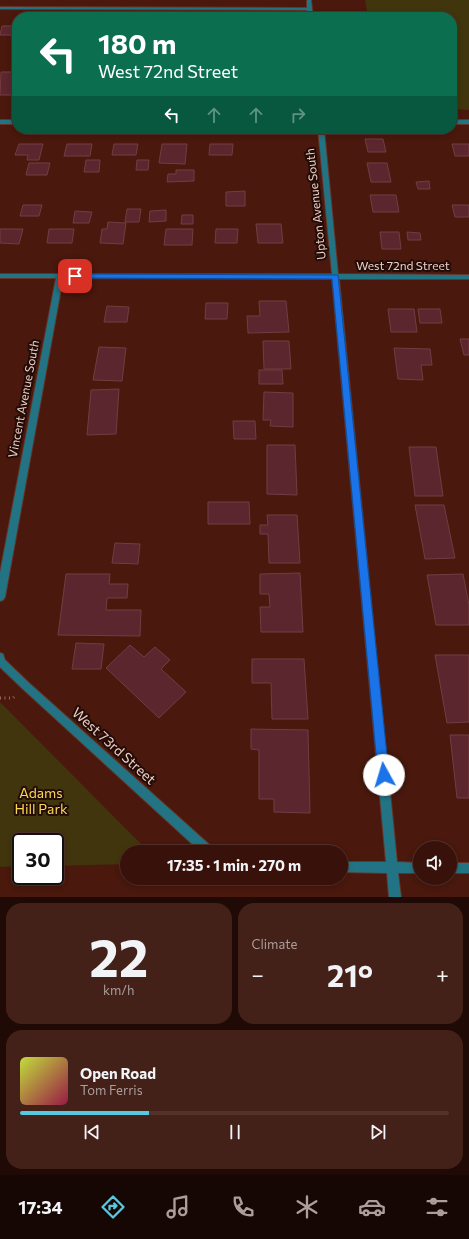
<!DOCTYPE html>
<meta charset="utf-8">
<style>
:root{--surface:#38120a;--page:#432018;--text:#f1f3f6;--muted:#ab9e9c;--line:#52322b;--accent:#56c9e1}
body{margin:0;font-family:Commissioner,sans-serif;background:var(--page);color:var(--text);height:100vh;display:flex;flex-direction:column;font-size:15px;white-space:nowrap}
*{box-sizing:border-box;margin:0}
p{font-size:13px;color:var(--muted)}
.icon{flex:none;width:22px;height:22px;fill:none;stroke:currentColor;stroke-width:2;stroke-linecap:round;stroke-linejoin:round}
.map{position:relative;height:897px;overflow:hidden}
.panel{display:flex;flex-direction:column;gap:6px;padding:6px;background:#1f0a06;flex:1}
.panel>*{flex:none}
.hud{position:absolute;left:12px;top:12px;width:445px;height:122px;border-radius:16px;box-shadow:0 2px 6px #0003,0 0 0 1px var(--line);background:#0b6e4f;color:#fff;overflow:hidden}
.tools{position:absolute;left:413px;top:841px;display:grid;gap:8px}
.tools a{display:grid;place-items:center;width:44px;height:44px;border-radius:50%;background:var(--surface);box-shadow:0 2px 6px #0003,0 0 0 1px var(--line);font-size:20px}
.speed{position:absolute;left:12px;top:833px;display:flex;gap:8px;font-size:20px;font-weight:700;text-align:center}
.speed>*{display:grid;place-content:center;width:52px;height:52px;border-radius:50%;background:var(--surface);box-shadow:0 2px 6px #0003,0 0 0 1px var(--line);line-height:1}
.speed .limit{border:2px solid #111;border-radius:6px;background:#fff;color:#111}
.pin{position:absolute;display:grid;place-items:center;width:34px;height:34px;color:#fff;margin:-17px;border-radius:8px;box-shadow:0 2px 6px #0006}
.me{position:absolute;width:44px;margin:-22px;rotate:354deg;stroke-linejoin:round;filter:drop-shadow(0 0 3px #0008)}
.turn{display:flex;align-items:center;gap:14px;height:84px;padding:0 20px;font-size:18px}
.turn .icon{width:52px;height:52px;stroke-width:2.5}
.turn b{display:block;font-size:28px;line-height:34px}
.lanes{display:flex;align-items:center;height:38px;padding:0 20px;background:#0003;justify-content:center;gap:20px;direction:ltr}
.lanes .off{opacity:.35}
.big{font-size:30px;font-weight:700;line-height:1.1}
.panel .widget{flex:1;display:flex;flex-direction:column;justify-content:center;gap:6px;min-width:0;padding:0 14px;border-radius:16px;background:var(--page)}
.panel .dial{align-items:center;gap:0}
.dial b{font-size:52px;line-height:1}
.song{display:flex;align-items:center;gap:12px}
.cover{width:48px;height:48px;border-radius:6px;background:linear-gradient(135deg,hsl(70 70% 55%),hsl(340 70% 35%))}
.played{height:4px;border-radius:2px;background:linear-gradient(90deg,var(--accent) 30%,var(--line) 30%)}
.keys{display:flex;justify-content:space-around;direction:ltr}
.heat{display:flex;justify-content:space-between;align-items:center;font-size:22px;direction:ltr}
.panel .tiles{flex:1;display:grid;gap:6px;grid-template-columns:1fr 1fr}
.widget:last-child{grid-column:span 2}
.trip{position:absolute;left:120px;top:845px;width:228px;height:40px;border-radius:20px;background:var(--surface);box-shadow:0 2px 6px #0003,0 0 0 1px var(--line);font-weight:700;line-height:40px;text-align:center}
.dock{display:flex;height:64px;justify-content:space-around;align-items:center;background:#160704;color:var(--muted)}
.dock .icon{width:28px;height:28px}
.dock .selected{color:var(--accent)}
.dock b{font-size:18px;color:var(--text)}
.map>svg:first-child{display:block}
.green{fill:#40350c}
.building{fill:#5b262d;stroke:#743c42}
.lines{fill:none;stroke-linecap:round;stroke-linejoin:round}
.street-casing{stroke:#64352a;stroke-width:2}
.path{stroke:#946a5f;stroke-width:3;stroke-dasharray:1 3.5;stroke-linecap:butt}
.street{fill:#227484;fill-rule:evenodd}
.route{fill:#1a73e8;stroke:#114b97}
.labels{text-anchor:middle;stroke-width:4;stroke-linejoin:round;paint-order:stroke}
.street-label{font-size:12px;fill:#eecdc4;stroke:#220c07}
.near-street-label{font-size:14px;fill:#eecdc4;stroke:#220c07}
.near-park-label{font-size:14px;fill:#fbd853;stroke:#220c07}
</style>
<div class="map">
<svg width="469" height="897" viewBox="0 0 469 897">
<rect width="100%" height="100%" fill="#4a180d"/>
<g class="green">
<polygon points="365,0 469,0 469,110 452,109 452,17 368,17"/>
<polygon points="0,702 149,852 127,852 127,864 55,866 55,842 21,842 21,866 0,867"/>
</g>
<g class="building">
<polygon points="2,26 17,26 17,35 0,35"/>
<polygon points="1,72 16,72 13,84 17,84 17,95 0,95"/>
<polygon points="365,139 383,139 386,152 368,152"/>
<polygon points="19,144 43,144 39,160 27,160 28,155 15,155"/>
<polygon points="67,144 92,144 90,156 64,156"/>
<polygon points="114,144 138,144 136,155 112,155"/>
<polygon points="162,144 187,144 185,164 159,163"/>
<polygon points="210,144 233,144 232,155 209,155"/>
<polygon points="452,144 469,144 469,156 455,156"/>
<polygon points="86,160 100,160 99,172 84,172"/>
<polygon points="137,160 149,160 148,170 136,170"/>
<polygon points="29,163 50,163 47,175 26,175"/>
<polygon points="367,163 387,163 391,182 371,182"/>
<polygon points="176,170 194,170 194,181 167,182 168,174 176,174"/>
<polygon points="429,181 430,189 418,189 416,182"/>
<polygon points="245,191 245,206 226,206 226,192"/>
<polygon points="370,195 396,195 399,212 373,212"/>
<polygon points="23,205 42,205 39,216 20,216"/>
<polygon points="452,205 469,205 469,217 455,217"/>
<polygon points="127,209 141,209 139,222 125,222"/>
<polygon points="166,210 166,221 149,222 150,211"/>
<polygon points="75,211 92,212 89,223 73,223"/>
<polygon points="182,215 193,215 193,224 181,224"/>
<polygon points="108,222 126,223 123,244 100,243 102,229 107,229"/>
<polygon points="256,224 281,224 283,243 258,243"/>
<polygon points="0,229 23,229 19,244 0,243"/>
<polygon points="49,229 74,229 72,243 47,243"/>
<polygon points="166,229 193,229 192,245 164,245"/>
<polygon points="216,229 238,229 237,243 215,243"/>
<polygon points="380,232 399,232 401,249 382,249"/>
<polygon points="407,232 420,233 421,240 408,240"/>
<polygon points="259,301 286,301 289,332 248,333 247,316 260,316"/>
<polygon points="206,303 228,303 227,319 205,319"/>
<polygon points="107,306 129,307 127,322 104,322"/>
<polygon points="388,309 414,309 417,332 391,332"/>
<polygon points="418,309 440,309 442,323 420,323"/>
<polygon points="460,339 469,339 469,355 464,355"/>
<polygon points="263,341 289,341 291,369 264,369"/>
<polygon points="99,347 126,348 122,381 93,380"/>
<polygon points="394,348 430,349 432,365 421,365 423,380 398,379"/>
<polygon points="259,370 282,370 283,384 259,384"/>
<polygon points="119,389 116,434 87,435 91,390"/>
<polygon points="264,392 293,393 293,427 270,426 271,420 263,420"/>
<polygon points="233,421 255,421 256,439 234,439"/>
<polygon points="267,445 295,445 297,495 267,494"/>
<polygon points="409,447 436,447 443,496 415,496"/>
<polygon points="208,502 249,502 250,524 208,524"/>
<polygon points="415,505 444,505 455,558 425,559"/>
<polygon points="267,515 297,515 300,563 269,563 268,534 260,534 260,525 268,525"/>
<polygon points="115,543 140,544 138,564 112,563"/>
<polygon points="300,573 303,632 261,632 260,607 270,607 269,594 260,594 260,574"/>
<polygon points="66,574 110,574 109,584 128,584 127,598 107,598 106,610 141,610 140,636 58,635"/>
<polygon points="463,574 469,605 469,625 436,625 427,575"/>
<polygon points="76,643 104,644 101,669 72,669"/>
<polygon points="130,645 144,657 155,647 170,660 161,669 186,692 159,718 106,668"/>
<polygon points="435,655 469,655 469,722 447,723"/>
<polygon points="252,659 304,659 308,719 272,719 271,683 252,683"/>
<polygon points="251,729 308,730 310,813 274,812 274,799 259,799 259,750 251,749"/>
<polygon points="450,735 469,735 469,798 457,798"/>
</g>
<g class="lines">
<g class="street-casing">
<g id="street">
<polygon points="307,0 311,0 313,17 307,17 307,10 0,9 0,7 307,8"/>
<rect x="0" y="120" width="17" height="4"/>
<rect x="452" y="120" width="17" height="4"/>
<polygon points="318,129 324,129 338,274 469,275 469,279 339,279 397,862 420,863 420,873 398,873 401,897 389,897 387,873 341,872 341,862 386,862 332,279 63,278 5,597 3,600 0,601 0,573 56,278 0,278 0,274 332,274"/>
<polygon points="0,653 3,654 5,660 29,683 213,848 214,852 201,852 23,689 0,667"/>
<rect x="450" y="863" width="19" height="10"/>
</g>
</g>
<polyline class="path" points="0,698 13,698 15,696"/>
<use href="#street" class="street"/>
</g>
<polygon class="route" points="75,274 338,275 389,775 388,779 384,781 379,779 378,775 332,279 73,278 72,276"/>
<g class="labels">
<g class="street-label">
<text transform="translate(316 204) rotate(-96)" y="4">Upton Avenue South</text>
<text x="403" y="270">West 72nd Street</text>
<text transform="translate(24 399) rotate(-79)" y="4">Vincent Avenue South</text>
</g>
<g class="near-street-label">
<text transform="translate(114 746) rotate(42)" y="5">West 73rd Street</text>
</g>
<g class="near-park-label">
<text x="41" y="798">Adams<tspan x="41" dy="16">Hill Park</tspan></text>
</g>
</g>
</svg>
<div class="tools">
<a><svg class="icon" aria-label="sound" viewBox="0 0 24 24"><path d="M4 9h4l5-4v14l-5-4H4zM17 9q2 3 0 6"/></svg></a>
</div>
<div class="speed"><div class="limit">30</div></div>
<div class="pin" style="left:75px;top:276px;background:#d93025"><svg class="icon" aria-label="arrive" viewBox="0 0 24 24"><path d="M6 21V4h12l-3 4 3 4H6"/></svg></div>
<svg class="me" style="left:384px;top:775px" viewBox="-20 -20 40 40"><circle r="19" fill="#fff"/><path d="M0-13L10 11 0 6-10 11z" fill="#1a73e8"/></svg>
<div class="trip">17:35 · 1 min · 270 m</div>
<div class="hud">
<div class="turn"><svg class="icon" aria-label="left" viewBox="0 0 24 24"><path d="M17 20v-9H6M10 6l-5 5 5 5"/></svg><div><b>180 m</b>West 72nd Street</div></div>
<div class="lanes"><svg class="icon" aria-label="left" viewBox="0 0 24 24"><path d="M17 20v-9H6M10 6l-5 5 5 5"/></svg><svg class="icon off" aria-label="ahead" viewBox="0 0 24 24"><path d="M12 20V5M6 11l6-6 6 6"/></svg><svg class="icon off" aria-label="ahead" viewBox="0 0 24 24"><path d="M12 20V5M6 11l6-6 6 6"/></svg><svg class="icon off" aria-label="right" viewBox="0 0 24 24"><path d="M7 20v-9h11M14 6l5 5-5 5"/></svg></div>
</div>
</div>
<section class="panel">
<div class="tiles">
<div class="widget dial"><b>22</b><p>km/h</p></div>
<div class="widget"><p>Climate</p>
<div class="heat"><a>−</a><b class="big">21°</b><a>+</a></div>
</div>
<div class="widget">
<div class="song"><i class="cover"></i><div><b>Open Road</b><p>Tom Ferris</p></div></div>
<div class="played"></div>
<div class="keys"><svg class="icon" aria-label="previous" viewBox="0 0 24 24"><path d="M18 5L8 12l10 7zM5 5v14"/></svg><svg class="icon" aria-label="pause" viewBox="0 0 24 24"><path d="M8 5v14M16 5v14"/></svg><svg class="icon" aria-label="next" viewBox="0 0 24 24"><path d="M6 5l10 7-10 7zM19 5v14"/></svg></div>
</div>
</div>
</section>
<nav class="dock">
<b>17:34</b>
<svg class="icon selected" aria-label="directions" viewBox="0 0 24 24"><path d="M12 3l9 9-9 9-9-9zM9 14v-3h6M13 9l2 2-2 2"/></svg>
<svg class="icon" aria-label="music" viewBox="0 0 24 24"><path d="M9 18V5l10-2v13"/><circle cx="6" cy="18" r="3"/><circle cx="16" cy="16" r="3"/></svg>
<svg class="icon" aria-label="phone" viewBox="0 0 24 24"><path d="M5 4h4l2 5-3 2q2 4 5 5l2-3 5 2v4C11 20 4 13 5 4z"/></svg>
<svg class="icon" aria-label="climate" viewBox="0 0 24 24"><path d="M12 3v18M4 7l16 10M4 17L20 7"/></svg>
<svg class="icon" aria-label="car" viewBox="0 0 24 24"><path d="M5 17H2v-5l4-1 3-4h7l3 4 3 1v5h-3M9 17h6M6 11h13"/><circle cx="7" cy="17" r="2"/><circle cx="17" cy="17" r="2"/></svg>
<svg class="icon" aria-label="filters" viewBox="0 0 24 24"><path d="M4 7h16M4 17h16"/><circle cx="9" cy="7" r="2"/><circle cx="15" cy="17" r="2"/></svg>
</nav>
